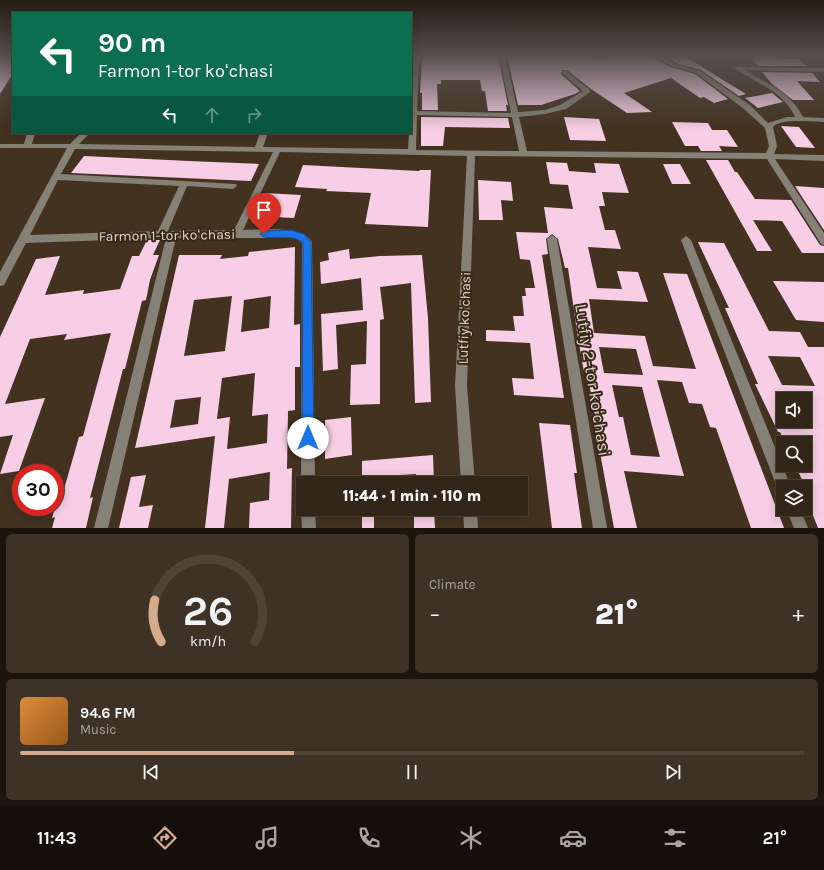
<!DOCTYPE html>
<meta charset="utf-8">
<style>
:root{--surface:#322618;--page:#3d3225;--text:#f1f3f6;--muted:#a8a5a2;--line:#4d4337;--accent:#d6ab8b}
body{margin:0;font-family:Karla,sans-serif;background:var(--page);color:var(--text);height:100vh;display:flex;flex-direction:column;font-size:15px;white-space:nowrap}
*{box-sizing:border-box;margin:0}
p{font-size:13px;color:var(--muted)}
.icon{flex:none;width:22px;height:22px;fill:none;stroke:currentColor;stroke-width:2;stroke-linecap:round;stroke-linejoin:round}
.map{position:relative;height:528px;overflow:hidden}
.sheet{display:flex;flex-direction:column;gap:6px;padding:6px;background:#1c150d;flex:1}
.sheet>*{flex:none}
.hud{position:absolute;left:12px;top:12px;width:400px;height:122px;border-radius:0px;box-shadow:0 2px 10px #0003,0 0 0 1px var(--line);background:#0b6e4f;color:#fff;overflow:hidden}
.buttons{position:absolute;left:776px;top:392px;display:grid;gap:8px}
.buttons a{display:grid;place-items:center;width:36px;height:36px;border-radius:0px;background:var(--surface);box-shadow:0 2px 10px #0003,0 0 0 1px var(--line);font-size:20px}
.speed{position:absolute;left:12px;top:464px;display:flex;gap:8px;font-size:20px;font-weight:700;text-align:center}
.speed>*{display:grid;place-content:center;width:52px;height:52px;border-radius:50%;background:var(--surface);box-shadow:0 2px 10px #0003,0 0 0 1px var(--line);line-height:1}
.speed .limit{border:6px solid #d22;background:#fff;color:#111}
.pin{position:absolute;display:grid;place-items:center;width:34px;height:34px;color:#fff;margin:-41px -17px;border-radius:50% 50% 50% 0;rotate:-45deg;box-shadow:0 0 4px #0007}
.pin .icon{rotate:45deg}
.me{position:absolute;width:44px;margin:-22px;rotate:0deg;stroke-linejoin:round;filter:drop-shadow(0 0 3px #0008)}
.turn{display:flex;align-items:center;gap:14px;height:84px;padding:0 20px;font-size:18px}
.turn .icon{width:52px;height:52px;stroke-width:2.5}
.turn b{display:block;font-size:28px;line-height:34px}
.lanes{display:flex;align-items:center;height:38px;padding:0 20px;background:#0003;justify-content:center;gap:20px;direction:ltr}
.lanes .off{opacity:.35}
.big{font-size:30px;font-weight:800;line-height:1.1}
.sheet .card{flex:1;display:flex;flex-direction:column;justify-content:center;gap:6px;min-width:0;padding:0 14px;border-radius:6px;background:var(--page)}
.sheet .dial{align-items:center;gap:0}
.dial svg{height:104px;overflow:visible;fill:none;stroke:var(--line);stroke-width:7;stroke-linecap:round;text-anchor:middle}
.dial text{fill:var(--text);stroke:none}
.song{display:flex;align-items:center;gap:12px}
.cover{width:48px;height:48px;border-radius:6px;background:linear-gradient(135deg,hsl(30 70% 55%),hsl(30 70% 35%))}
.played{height:4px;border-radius:2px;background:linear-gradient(90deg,var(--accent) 35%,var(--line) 35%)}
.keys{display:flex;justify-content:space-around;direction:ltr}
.heat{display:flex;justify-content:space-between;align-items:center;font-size:22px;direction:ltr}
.sheet .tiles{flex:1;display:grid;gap:6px;grid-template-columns:1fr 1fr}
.card:last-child{grid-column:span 2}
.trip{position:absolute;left:296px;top:476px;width:232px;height:40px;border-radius:0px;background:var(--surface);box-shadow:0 2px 10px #0003,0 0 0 1px var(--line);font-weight:800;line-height:40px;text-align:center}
.menu{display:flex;height:64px;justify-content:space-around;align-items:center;background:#140f0a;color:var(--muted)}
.menu .icon{width:28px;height:28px}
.menu .current{color:var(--accent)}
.menu b{font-size:18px;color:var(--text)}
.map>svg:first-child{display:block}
.building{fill:#f7cee5;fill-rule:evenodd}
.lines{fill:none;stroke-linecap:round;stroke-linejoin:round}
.minor{fill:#858176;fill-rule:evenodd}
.route{fill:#1a73e8;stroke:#114b97}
.labels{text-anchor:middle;stroke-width:4;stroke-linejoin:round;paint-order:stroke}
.street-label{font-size:14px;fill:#e0d5cb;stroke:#382816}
.near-street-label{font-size:17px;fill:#e0d5cb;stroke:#382816}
</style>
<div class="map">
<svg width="824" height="528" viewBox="0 0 824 528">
<rect width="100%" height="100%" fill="#433220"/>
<g class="building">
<polygon points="0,56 13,56 13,73 0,94"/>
<polygon points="422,56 498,56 508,105 506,105 507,111 488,111 485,91 482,91 480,80 441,80 441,84 437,84 438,110 422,110 422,93 420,93"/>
<polygon points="507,56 595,56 600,59 610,56 652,56 670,67 695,74 728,99 714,103 704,97 700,98 671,78 624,93 652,112 627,113 591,89 567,70 562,70 561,74 580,91 575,94 541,105 518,105"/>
<polygon points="664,56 684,56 746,94 739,96 701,70 676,63"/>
<polygon points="750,56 780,56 783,59 799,59 806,66 758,66"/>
<polygon points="762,72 812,73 820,82 797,81 814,100 793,100 772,84"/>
<polygon points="772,93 783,102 758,108 745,98"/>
<polygon points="421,117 508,118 510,128 445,127 443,146 421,146"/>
<polygon points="564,117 599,119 606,141 570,140"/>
<polygon points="672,122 708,123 712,130 727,130 738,147 719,146 722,151 701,151 698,146 685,146"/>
<polygon points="781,126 799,127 815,148 796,147"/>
<polygon points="84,156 189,161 259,164 251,181 71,173"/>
<polygon points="706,160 728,160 735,172 737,172 755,199 791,200 820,245 824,246 824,253 802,253 782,221 753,220 772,251 757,251"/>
<path d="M546,162L567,163L569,171L596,173L594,163L619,164L629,193L602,192L605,206H599L605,230H615L621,249L588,247L597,288L622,289L617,271L638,272L648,302L589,299L594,333L645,336L653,366L696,369L663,273L687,274L784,528H751L716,428L710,427L702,404L689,403L682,382L657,380L684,476L624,471L637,528H614L593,415H595L587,372H584L577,332L568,268H565L558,239L552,234L546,239L548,254L542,255L564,398L514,395L512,378L534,379L530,343L486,341V330L515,331L513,316H524L522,296H526L525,288H535L530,260L520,259L516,232L548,233L544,207L573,209L568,185L550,184ZM599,347L636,349L643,375L604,373ZM612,385L642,387L660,457L631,455L623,417H619Z"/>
<polygon points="663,164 680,164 691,184 672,184"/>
<polygon points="303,165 419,171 420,170 431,170 428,227 365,224 371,193 326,191 327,189 295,187"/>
<polygon points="478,180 511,182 513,201 501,200 503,220 479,220"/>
<polygon points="795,186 824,188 824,230 804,200"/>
<polygon points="264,193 301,195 294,218 254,216"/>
<polygon points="147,240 160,240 153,255 159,255 150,280 146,300 142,301 125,369 123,369 90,498 93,497 86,528 52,528 55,517 52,518 56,504 60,503 79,437 83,436 111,333 64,340 67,334 30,339 5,404 45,398 19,471 0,474 13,435 0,437 0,337 36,259 60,256 45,295 84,290 83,294 120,289 132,256 139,256"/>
<path d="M698,242L724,243L769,331L800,332L808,347H824V528H818L805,495V486L795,465H805V443H785L780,432H778L755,384H758L725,308H729ZM768,356L800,357L815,386L782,385ZM783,399H805V421H783Z"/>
<path d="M295,247L294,325L300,324V367H295V410L288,411L287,469L292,468L291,528H249L250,503L269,500L270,472L229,479L224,528H205L215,436L135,448L179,255H222L220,259L248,256L249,252ZM232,296L225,351L184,356L194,300ZM271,296L269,328L241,332L244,300ZM255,373L252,416L268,414L267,443L227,449L230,417L217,419L222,378ZM201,397L198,424L170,428L175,400Z"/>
<polygon points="349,249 350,259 380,256 422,255 428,318 431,402 415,403 411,283 380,287 384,319 380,320 380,404 350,405 351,365 366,364 367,321 336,325 338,369 323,371 321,314 363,310 361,278 321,284 320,262 329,260 328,253"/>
<polygon points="773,281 824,282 824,322 796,320"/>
<polygon points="351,417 352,455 325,459 325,420"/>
<polygon points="539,423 570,425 577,473 574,473 582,528 552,528"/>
<polygon points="433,455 434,483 416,483 416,474 384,476 384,483 362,483 362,461"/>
<polygon points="146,475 139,507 153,505 148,528 119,528 131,477"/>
<rect x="362" y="509" width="12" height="19"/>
<polygon points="416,509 434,509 435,528 414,528 414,511 416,511"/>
</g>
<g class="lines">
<g class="minor">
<path d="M413,56H419L417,111L511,113L499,56H505L518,112L545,110L560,105L583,91L562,73V71H566L590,90V92L566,109L545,114L519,117L527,151L766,153L769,146L765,128L744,109L696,73L671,66L653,56H661L675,64L700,71L750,105L768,123L787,117H795C784,92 757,83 735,69V67L824,68V72L745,70C767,84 791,92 803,117L824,118V122C812,122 780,118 773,127L777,146L774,154L824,155V161L775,159L824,233V245L821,244L767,159L475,156L467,386L475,483H461L455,386L467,156L280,152L243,230C261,230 302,225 312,242L315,483H303V488L301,483L302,243L297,239L291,238H176L108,528H94L166,238L26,243L4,285L0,286V272L67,148H0V144H24L27,133H35L32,144H70L81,133H90L79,144L255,147L260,133H268L263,147L408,149L409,133H411ZM417,115L512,117L519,151L416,150ZM75,149L273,152L234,230L168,231L187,186L233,189L237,186L236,184L61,174ZM58,180L179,186L158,231L30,235Z"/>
<polygon points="552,235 557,239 607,528 593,528 547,239"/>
<polygon points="686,236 691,240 791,487 783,487 783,494 779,492 777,487 681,240"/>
<polygon points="303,504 303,509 315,509 316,528 302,528 301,509"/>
<polygon points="463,509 477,509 478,528 464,528"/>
<polygon points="786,509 800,509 808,528 794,528"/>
</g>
</g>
<linearGradient id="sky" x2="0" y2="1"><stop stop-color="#251c12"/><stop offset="0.43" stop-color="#554f4e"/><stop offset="1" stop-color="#554f4e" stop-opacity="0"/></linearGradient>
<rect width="824" height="130" fill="url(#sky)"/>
<path class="route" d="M291,230L304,234L311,242L314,438L312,442L308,444L304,442L302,438L303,243C290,231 267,243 260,234L264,231Z"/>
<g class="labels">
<g class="street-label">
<text transform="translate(167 235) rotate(-1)" y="5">Farmon 1-tor koʻchasi</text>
<text transform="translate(464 318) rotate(-88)" y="5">Lutfiy koʻchasi</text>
</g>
<g class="near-street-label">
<text transform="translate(593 380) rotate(81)" y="6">Lutfiy 2-tor koʻchasi</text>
</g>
</g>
</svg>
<div class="buttons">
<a><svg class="icon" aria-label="sound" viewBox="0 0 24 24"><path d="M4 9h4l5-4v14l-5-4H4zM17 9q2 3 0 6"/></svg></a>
<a><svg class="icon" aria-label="search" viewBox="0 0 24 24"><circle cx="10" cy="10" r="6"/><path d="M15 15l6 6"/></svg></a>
<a><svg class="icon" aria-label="layers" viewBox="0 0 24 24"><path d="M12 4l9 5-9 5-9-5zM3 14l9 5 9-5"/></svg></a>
</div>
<div class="speed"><div class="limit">30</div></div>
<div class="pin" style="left:264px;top:234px;background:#d93025"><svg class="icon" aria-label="arrive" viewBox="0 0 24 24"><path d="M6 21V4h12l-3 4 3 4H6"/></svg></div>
<svg class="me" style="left:308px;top:438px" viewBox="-20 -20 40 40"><circle r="19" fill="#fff"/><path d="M0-13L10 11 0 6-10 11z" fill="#1a73e8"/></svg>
<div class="trip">11:44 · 1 min · 110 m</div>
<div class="hud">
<div class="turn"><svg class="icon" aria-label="left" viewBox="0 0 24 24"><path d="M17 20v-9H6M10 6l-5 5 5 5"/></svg><div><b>90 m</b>Farmon 1-tor koʻchasi</div></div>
<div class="lanes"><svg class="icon" aria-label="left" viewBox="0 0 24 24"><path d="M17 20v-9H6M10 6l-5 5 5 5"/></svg><svg class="icon off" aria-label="ahead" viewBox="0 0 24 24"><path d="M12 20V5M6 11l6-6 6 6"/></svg><svg class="icon off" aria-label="right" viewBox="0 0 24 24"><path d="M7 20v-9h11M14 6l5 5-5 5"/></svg></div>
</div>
</div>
<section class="sheet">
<div class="tiles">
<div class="card dial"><svg viewBox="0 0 100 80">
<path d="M14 69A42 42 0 1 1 86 69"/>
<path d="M14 69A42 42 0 0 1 9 37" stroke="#d6ab8b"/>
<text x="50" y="56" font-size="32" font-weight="700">26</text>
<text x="50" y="72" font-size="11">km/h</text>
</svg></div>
<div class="card"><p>Climate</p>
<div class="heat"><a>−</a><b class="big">21°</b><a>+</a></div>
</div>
<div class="card">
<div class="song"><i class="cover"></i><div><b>94.6 FM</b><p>Music</p></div></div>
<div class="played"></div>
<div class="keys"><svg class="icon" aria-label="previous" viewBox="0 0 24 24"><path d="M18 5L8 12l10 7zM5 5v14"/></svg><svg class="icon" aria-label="pause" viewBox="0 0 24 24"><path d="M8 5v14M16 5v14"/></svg><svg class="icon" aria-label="next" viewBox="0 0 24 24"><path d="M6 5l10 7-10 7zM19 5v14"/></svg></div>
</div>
</div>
</section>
<nav class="menu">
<b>11:43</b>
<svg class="icon current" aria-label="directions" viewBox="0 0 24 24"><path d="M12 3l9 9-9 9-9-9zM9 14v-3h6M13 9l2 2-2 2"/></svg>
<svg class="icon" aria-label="music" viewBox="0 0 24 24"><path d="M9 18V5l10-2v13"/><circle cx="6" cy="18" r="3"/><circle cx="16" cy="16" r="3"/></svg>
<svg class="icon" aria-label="phone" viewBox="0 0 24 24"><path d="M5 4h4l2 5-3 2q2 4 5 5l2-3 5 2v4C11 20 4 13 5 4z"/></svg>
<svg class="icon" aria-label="climate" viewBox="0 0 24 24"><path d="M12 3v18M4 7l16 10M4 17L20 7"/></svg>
<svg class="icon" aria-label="car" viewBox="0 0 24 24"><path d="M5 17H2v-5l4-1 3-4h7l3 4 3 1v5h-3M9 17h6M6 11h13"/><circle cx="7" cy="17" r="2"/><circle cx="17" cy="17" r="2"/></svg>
<svg class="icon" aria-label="filters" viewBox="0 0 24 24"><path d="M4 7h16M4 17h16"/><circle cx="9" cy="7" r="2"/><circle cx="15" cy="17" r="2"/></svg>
<b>21°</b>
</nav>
